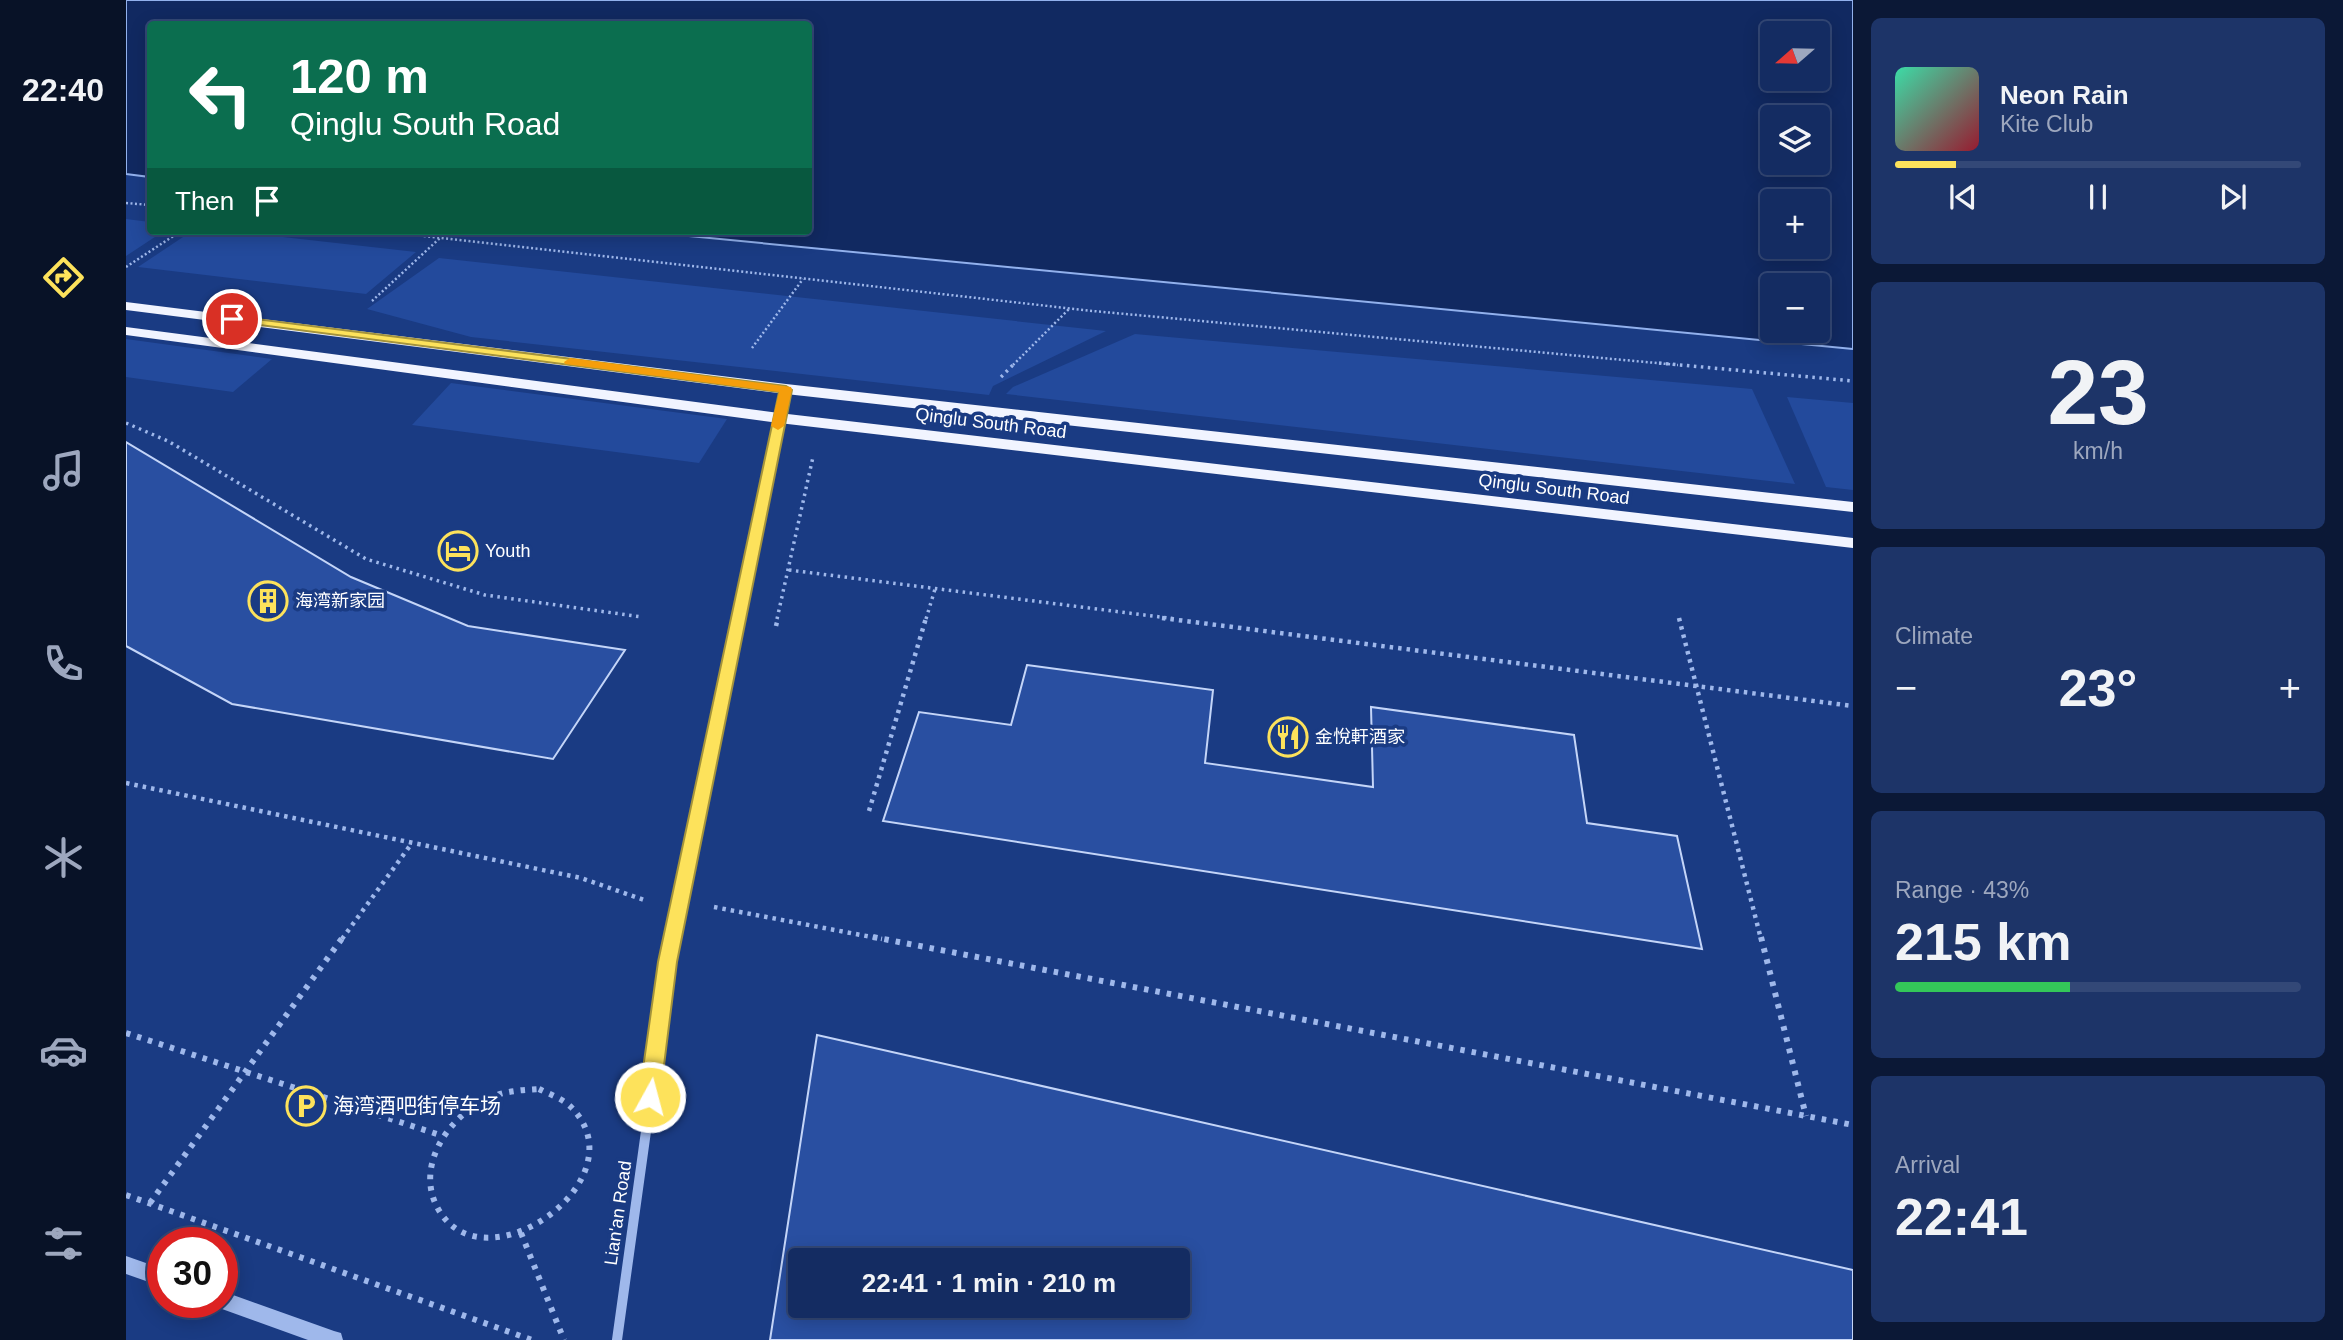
<!DOCTYPE html>
<meta charset="utf-8">
<style>
:root{--surface:#142c62;--page:#1d3468;--text:#f1f3f6;--muted:#9da7be;--line:#334877;--accent:#fde25b}
body{margin:0;font-family:Arial,"Noto Sans SC",sans-serif;background:var(--page);color:var(--text);height:100vh;display:flex;flex-direction:column;font-size:26px;white-space:nowrap}
*{box-sizing:border-box;margin:0}
p{font-size:23px;color:var(--muted)}
.icon{flex:none;width:38px;height:38px;fill:none;stroke:currentColor;stroke-width:2;stroke-linecap:round;stroke-linejoin:round}
.map{position:relative;flex:1;overflow:hidden}
.drawer{display:flex;flex-direction:column;gap:18px;padding:18px;background:#0b1836;width:490px}
.drawer>*{flex:none}
.top-card{position:absolute;left:21px;top:21px;width:665px;height:214px;border-radius:7px;box-shadow:0 4px 18px #0003,0 0 0 2px var(--line);background:#0b6e4f;color:#fff;overflow:hidden}
.needle{width:46px;rotate:250deg}
.buttons{position:absolute;left:1634px;top:21px;display:grid;gap:14px}
.buttons a{display:grid;place-items:center;width:70px;height:70px;border-radius:7px;background:var(--surface);box-shadow:0 4px 18px #0003,0 0 0 2px var(--line);font-size:35px}
.speed{position:absolute;left:21px;top:1227px;display:flex;gap:14px;font-size:35px;font-weight:700;text-align:center}
.speed>*{display:grid;place-content:center;width:91px;height:91px;border-radius:50%;background:var(--surface);box-shadow:0 4px 18px #0003,0 0 0 2px var(--line);line-height:1}
.speed .limit{border:10px solid #d22;background:#fff;color:#111}
.pin{position:absolute;display:grid;place-items:center;width:60px;height:60px;color:#fff;margin:-30px;border:4px solid #fff;border-radius:50%;box-shadow:0 2px 7px #0007}
.me{position:absolute;width:77px;margin:-38px;rotate:7deg;stroke-linejoin:round;filter:drop-shadow(0 0 5px #0008)}
.turn{display:flex;align-items:center;gap:24px;height:147px;padding:0 28px;font-size:32px}
.turn .icon{width:91px;height:91px;stroke-width:2.5}
.turn b{display:block;font-size:49px;line-height:60px}
.then{display:flex;align-items:center;height:66px;padding:0 28px;background:#0003;gap:14px;font-size:26px}
.big{font-size:52px;font-weight:800;line-height:1.1}
.drawer .card{flex:1;display:flex;flex-direction:column;justify-content:center;gap:10px;min-width:0;padding:0 24px;border-radius:10px;background:var(--page)}
.drawer .dial{align-items:center;gap:0}
.dial b{font-size:91px;line-height:1}
.song{display:flex;align-items:center;gap:21px}
.cover{width:84px;height:84px;border-radius:10px;background:linear-gradient(135deg,hsl(160 70% 55%),hsl(350 70% 35%))}
.played{height:7px;border-radius:4px;background:linear-gradient(90deg,var(--accent) 15%,var(--line) 15%)}
.keys{display:flex;justify-content:space-around;direction:ltr}
.heat{display:flex;justify-content:space-between;align-items:center;font-size:38px;direction:ltr}
.charge{height:10px;border-radius:5px;background:linear-gradient(90deg,#34c759 43%,var(--line) 0)}
.trip{position:absolute;left:662px;top:1248px;width:402px;height:70px;border-radius:7px;background:var(--surface);box-shadow:0 4px 18px #0003,0 0 0 2px var(--line);font-weight:800;line-height:70px;text-align:center}
main{display:flex;flex:1;min-height:0}
.dock{display:flex;flex-direction:column;width:126px;justify-content:space-around;align-items:center;background:#081227;color:var(--muted)}
.dock .icon{width:49px;height:49px}
.dock .active{color:var(--accent)}
.dock b{font-size:32px;color:var(--text)}
.map>svg:first-child{display:block}
.green{fill:#234a9c}
.water{fill:#112961;stroke:#92b1ed;stroke-width:2;fill-rule:evenodd}
.building{fill:#294fa1;stroke:#c4d5f8;stroke-width:2;fill-rule:evenodd}
.lines{fill:none;stroke-linecap:round;stroke-linejoin:round}
.path-far3{stroke:#9fb8eb;stroke-width:2.5;stroke-dasharray:2 2.5;stroke-linecap:butt}
.path-far2{stroke:#9fb8eb;stroke-width:3.5;stroke-dasharray:2.5 4.5;stroke-linecap:butt}
.path-far1{stroke:#9fb8eb;stroke-width:4.5;stroke-dasharray:3.5 5;stroke-linecap:butt}
.path{stroke:#9fb8eb;stroke-width:6;stroke-dasharray:4.5 7;stroke-linecap:butt}
.minor-far2{stroke:#9fb8eb;stroke-width:6}
.minor-far1{stroke:#9fb8eb;stroke-width:8}
.minor{stroke:#9fb8eb;stroke-width:10}
.tertiary{fill:#9fb8eb;fill-rule:evenodd}
.trunk{fill:#f1f4ff;fill-rule:evenodd}
.route{fill:#fde25b;stroke:#a4933b;stroke-width:2}
.slow{fill:#f59e0b}
.labels{text-anchor:middle;stroke-width:7;stroke-linejoin:round;paint-order:stroke}
.street-label{font-size:18px;fill:#fff;stroke:#1a3b83}
.poi-label{font-size:18px;fill:#fff;stroke:#1a3b83;text-anchor:start}
.near-poi-label{font-size:21px;fill:#fff;stroke:#1a3b83;text-anchor:start}
</style>
<main>
<nav class="dock">
<b>22:40</b>
<svg class="icon active" aria-label="directions" viewBox="0 0 24 24"><path d="M12 3l9 9-9 9-9-9zM9 14v-3h6M13 9l2 2-2 2"/></svg>
<svg class="icon" aria-label="music" viewBox="0 0 24 24"><path d="M9 18V5l10-2v13"/><circle cx="6" cy="18" r="3"/><circle cx="16" cy="16" r="3"/></svg>
<svg class="icon" aria-label="phone" viewBox="0 0 24 24"><path d="M5 4h4l2 5-3 2q2 4 5 5l2-3 5 2v4C11 20 4 13 5 4z"/></svg>
<svg class="icon" aria-label="climate" viewBox="0 0 24 24"><path d="M12 3v18M4 7l16 10M4 17L20 7"/></svg>
<svg class="icon" aria-label="car" viewBox="0 0 24 24"><path d="M5 17H2v-5l4-1 3-4h7l3 4 3 1v5h-3M9 17h6M6 11h13"/><circle cx="7" cy="17" r="2"/><circle cx="17" cy="17" r="2"/></svg>
<svg class="icon" aria-label="filters" viewBox="0 0 24 24"><path d="M4 7h16M4 17h16"/><circle cx="9" cy="7" r="2"/><circle cx="15" cy="17" r="2"/></svg>
</nav>
<div class="map">
<svg width="1727" height="1340" viewBox="0 0 1727 1340">
<rect width="100%" height="100%" fill="#1a3b83"/>
<g class="green">
<polygon points="0,219 24,222 24,231 38,231 0,256"/>
<polygon points="66,231 103,231 290,252 240,294 12,267"/>
<polygon points="313,258 980,331 867,386 863,395 345,337 241,309"/>
<polygon points="1009,334 1626,389 1669,484 880,394 887,387"/>
<polygon points="0,339 146,359 107,392 0,377"/>
<polygon points="325,383 601,419 573,463 286,425"/>
<polygon points="1661,397 1727,403 1727,490 1700,487"/>
</g>
<path class="water" d="M0,0H1727V349L511,231H682V24H24V177L0,174ZM1647,33H1692V79H1647ZM1647,117H1692V163H1647ZM1647,201H1692V247H1647ZM1647,285H1692V331H1647Z"/>
<g class="building">
<polygon points="0,442 225,577 342,626 499,650 427,759 106,704 0,646"/>
<polygon points="901,665 1087,690 1079,763 1247,787 1245,707 1448,735 1461,823 1551,836 1576,949 757,821 793,712 885,725"/>
<path d="M691,1035L1727,1270V1340H644ZM674,1260H1052V1306H674Z"/>
</g>
<g class="lines">
<g class="path-far3">
<polyline points="0,203 24,205"/>
<polyline points="253,231 967,311 1552,365"/>
<polyline points="0,267 55,231"/>
<polyline points="246,301 314,238"/>
<polyline points="626,348 677,279"/>
<polyline points="887,365 943,309"/>
</g>
<g class="path-far2">
<polyline points="1533,363 1727,381"/>
<polyline points="875,377 889,363"/>
<polyline points="0,423 42,441 240,559 359,595 516,617"/>
<polyline points="663,570 1050,619"/>
<polyline points="651,619 687,457"/>
<polyline points="800,619 809,589"/>
</g>
<g class="path-far1">
<polyline points="1036,618 1727,706"/>
<polyline points="1553,618 1635,939"/>
<polyline points="650,626 652,618"/>
<polyline points="0,783 455,878 521,901"/>
<polyline points="743,811 800,618"/>
<polyline points="588,907 756,939"/>
<polyline points="216,939 286,843"/>
</g>
<g class="path">
<polyline points="747,937 1727,1125"/>
<polyline points="1635,937 1680,1116"/>
<polyline points="0,1033 317,1136"/>
<path d="M413,1089C423,1094 437,1099 445,1107C516,1178 362,1288 314,1212C287,1170 320,1118 361,1099C377,1091 396,1090 413,1089Z"/>
<polyline points="0,1195 406,1340"/>
<polyline points="24,1203 217,937"/>
<polyline points="395,1233 438,1340"/>
</g>
<polyline class="minor-far2" points="613,619 660,389"/>
<polyline class="minor-far1" points="547,939 613,618"/>
<polyline class="minor" points="491,1340 547,937"/>
<g class="tertiary">
<polygon points="0,1256 37,1269 37,1287 0,1274"/>
<polygon points="96,1291 208,1331 215,1333 217,1340 182,1340 96,1309 90,1306 88,1302 96,1302"/>
</g>
<g class="trunk">
<polygon points="0,302 660,384 1727,502 1727,512 660,394 0,310"/>
<polygon points="0,327 653,413 1727,538 1727,548 653,423 0,335"/>
</g>
</g>
<polygon class="route" points="106,316 660,386 666,390 551,962 534,1097 531,1104 524,1107 516,1104 513,1097 532,962 653,392 102,321 100,319"/>
<polygon class="slow" points="444,358 665,387 666,390 658,426 652,430 645,426 653,392 439,364 438,362"/>
<defs>
<g id="hotel-ring" transform="scale(2.0125)"><circle r="9.5" fill="#1a3b83" stroke="#fde25b" stroke-width="1.5"/><path d="M-6-4.5h1.5V1H6V5H4.5V3h-9V5H-6ZM-4 0a1.8 1.8 0 1 1 3.6 0ZM.5 0V-2.5h3Q6-2.5 6 0Z" fill="#fde25b"/></g>
<g id="building-ring" transform="scale(2.0125)"><circle r="9.5" fill="#1a3b83" stroke="#fde25b" stroke-width="1.5"/><path d="M-4-6H4V6H1V3H-1V6H-4ZM-2.5-4.3h1.7v1.8h-1.7ZM.8-4.3h1.7v1.8H.8ZM-2.5-1h1.7V.8h-1.7ZM.8-1h1.7V.8H.8Z" fill="#fde25b"/></g>
<g id="restaurant-ring" transform="scale(2.0125)"><circle r="9.5" fill="#1a3b83" stroke="#fde25b" stroke-width="1.5"/><path d="M-5-6h1v4h1v-4h1v4h1v-4h1v5L-1.5 .5V6h-2V.5L-5-1ZM5-6V6H3V1.5H1.5Q1.5-4 5-6Z" fill="#fde25b"/></g>
<g id="parking-ring" transform="scale(2.0125)"><circle r="9.5" fill="#1a3b83" stroke="#fde25b" stroke-width="1.5"/><path d="M-3.5-5.5H1a3.5 3.5 0 0 1 0 7H-1V5.5H-3.5ZM-1-3.4V-.6H.8a1.4 1.4 0 0 0 0-2.8Z" fill="#fde25b"/></g>
</defs>
<g fill-rule="evenodd">
<use href="#hotel-ring" x="332" y="551"/>
<use href="#building-ring" x="142" y="601"/>
<use href="#restaurant-ring" x="1162" y="737"/>
<use href="#parking-ring" x="180" y="1106"/>
</g>
<g class="labels">
<g class="street-label">
<text transform="translate(865 423) rotate(7)" y="6">Qinglu South Road</text>
<text transform="translate(1428 489) rotate(7)" y="6">Qinglu South Road</text>
<text transform="translate(492 1213) rotate(-82)" y="6">Lian'an Road</text>
</g>
<g class="poi-label">
<text x="359" y="557">Youth</text>
<text x="169" y="607">海湾新家园</text>
<text x="1189" y="743">金悅軒酒家</text>
</g>
<g class="near-poi-label">
<text x="207" y="1113">海湾酒吧街停车场</text>
</g>
</g>
</svg>
<div class="buttons">
<a><svg class="needle" viewBox="-14 -14 28 28"><path d="M0-13l5 13h-10z" fill="#e53935"/><path d="M0 13l5-13h-10z" fill="#9da7be"/></svg></a>
<a><svg class="icon" aria-label="layers" viewBox="0 0 24 24"><path d="M12 4l9 5-9 5-9-5zM3 14l9 5 9-5"/></svg></a>
<a>+</a>
<a>−</a>
</div>
<div class="speed"><div class="limit">30</div></div>
<div class="pin" style="left:106px;top:319px;background:#d93025"><svg class="icon" aria-label="arrive" viewBox="0 0 24 24"><path d="M6 21V4h12l-3 4 3 4H6"/></svg></div>
<svg class="me" style="left:524px;top:1097px" viewBox="-20 -20 40 40"><circle r="17" fill="#fde25b" stroke="#fff" stroke-width="3"/><path d="M0-11L8 9 0 5-8 9z" fill="#fff"/></svg>
<div class="trip">22:41 · 1 min · 210 m</div>
<div class="top-card">
<div class="turn"><svg class="icon" aria-label="left" viewBox="0 0 24 24"><path d="M17 20v-9H6M10 6l-5 5 5 5"/></svg><div><b>120 m</b>Qinglu South Road</div></div>
<div class="then">Then<svg class="icon" aria-label="arrive" viewBox="0 0 24 24"><path d="M6 21V4h12l-3 4 3 4H6"/></svg></div>
</div>
</div>
<section class="drawer">
<div class="card">
<div class="song"><i class="cover"></i><div><b>Neon Rain</b><p>Kite Club</p></div></div>
<div class="played"></div>
<div class="keys"><svg class="icon" aria-label="previous" viewBox="0 0 24 24"><path d="M18 5L8 12l10 7zM5 5v14"/></svg><svg class="icon" aria-label="pause" viewBox="0 0 24 24"><path d="M8 5v14M16 5v14"/></svg><svg class="icon" aria-label="next" viewBox="0 0 24 24"><path d="M6 5l10 7-10 7zM19 5v14"/></svg></div>
</div>
<div class="card dial"><b>23</b><p>km/h</p></div>
<div class="card"><p>Climate</p>
<div class="heat"><a>−</a><b class="big">23°</b><a>+</a></div>
</div>
<div class="card"><p>Range · 43%</p><b class="big">215 km</b><div class="charge"></div></div>
<div class="card"><p>Arrival</p><b class="big">22:41</b></div>
</section>
</main>
